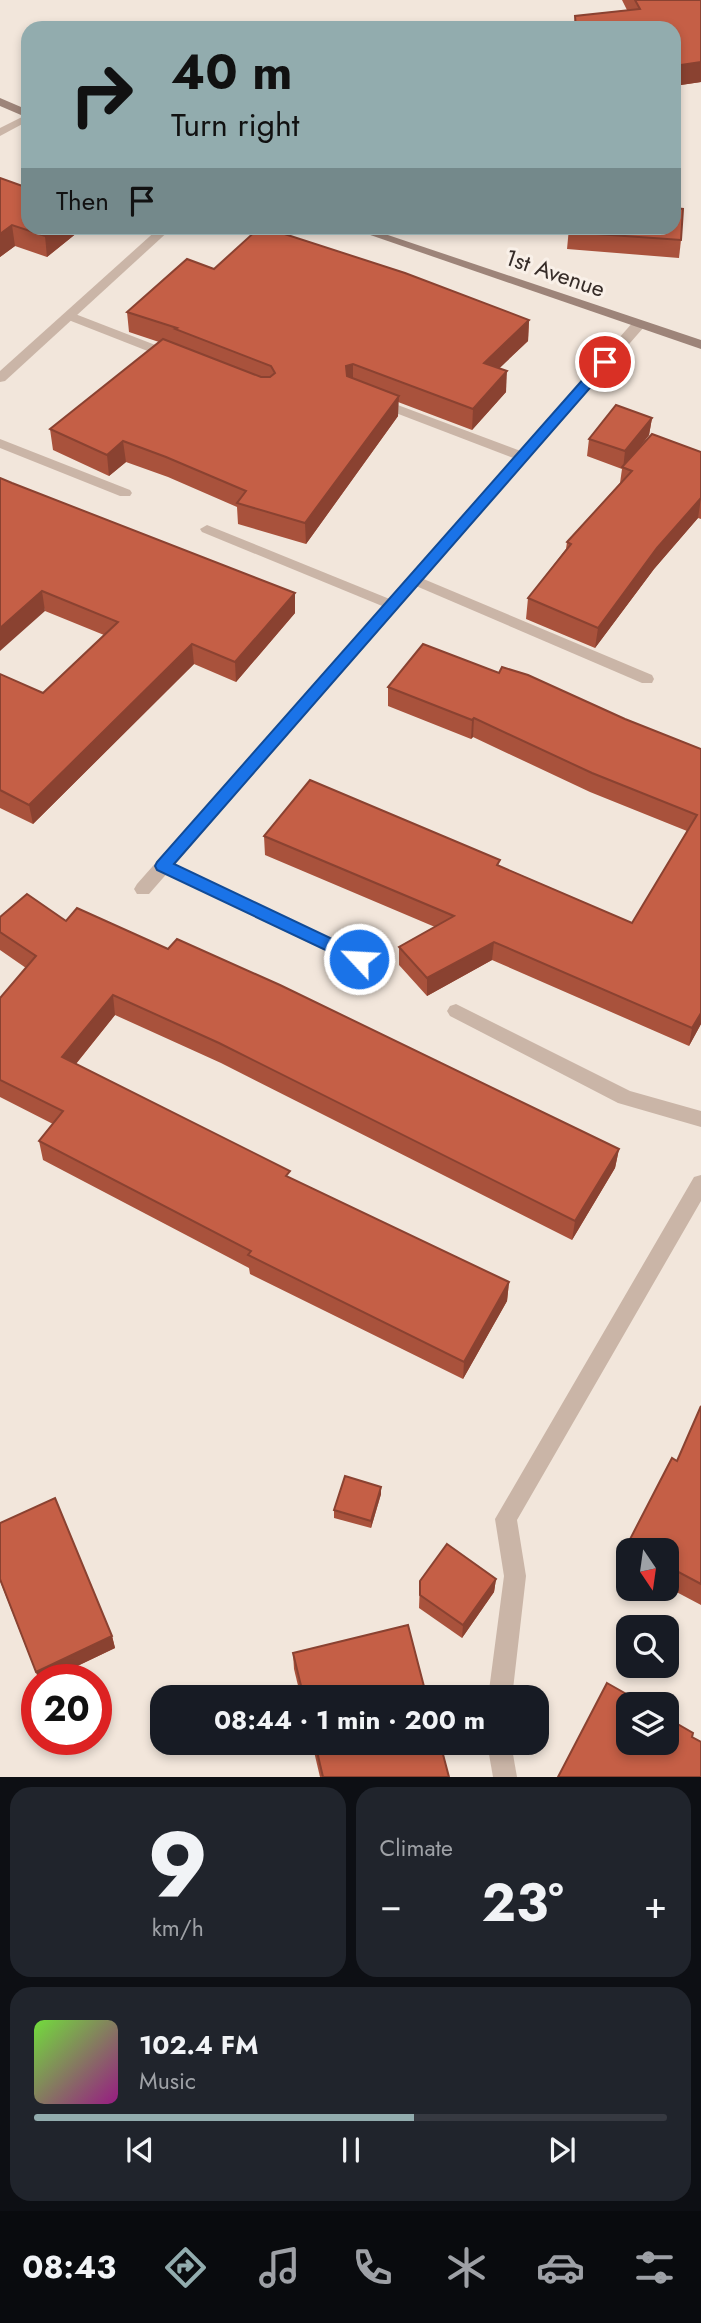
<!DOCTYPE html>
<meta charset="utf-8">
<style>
:root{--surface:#171b24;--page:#20242c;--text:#f1f3f6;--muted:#9ea1a6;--line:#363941;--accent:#92acae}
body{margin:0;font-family:Jost,sans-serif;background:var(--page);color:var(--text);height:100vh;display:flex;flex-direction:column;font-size:26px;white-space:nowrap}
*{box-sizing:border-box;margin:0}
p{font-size:23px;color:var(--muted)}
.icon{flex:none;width:38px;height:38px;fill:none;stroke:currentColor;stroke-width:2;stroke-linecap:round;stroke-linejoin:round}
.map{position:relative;height:1777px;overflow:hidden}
.drawer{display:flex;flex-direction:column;gap:10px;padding:10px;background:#0d0f14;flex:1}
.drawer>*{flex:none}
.hud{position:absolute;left:21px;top:21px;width:660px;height:214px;border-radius:21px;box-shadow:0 4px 10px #0003;background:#92acae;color:#111;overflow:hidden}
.needle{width:46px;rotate:167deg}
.fabs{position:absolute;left:616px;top:1538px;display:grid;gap:14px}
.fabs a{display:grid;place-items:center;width:63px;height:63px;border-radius:14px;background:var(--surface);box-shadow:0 4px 10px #0003;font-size:35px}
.speed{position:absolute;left:21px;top:1664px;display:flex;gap:14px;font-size:35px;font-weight:700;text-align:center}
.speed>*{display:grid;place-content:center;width:91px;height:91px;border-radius:50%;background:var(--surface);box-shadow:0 4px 10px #0003;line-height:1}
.speed .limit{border:10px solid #d22;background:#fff;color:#111}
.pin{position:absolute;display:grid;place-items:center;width:60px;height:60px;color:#fff;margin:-30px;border:4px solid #fff;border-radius:50%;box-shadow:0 2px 7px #0007}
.me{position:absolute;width:77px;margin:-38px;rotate:295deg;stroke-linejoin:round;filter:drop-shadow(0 0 5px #0008)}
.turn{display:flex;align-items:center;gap:24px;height:147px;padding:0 35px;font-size:32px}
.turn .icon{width:91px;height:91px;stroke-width:2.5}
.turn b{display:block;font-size:49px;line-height:60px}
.then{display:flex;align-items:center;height:66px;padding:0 35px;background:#0003;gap:14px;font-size:26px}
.big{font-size:52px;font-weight:700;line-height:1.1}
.drawer .card{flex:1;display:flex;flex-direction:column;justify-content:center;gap:10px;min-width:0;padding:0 24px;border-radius:21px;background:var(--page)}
.drawer .dial{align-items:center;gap:0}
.dial b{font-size:91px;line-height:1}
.song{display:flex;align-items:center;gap:21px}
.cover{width:84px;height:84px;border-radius:10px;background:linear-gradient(135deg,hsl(100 70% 55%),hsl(310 70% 35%))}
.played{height:7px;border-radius:4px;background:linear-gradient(90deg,var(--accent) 60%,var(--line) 60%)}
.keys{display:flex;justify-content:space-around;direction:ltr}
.heat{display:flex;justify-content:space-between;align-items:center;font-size:38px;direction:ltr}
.drawer .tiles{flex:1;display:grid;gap:10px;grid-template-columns:1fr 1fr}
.card:last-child{grid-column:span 2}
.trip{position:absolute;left:150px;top:1685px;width:399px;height:70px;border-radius:21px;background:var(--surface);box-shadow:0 4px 10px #0003;font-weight:700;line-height:70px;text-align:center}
.tab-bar{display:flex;height:112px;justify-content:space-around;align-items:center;background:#090b0e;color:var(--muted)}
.tab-bar .icon{width:49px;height:49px}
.tab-bar .current{color:var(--accent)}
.tab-bar b{font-size:32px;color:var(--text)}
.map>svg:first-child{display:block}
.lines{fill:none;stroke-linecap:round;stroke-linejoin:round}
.lane{fill:#cab5a7;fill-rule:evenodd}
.street{fill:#cab5a7;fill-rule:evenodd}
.secondary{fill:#9d8479;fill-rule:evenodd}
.wall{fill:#a9523c}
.shaded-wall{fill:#8a4231}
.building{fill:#c55f46;stroke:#8a4231;stroke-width:2}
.route{fill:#1a73e8;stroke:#114b97;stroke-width:2}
.labels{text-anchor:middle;stroke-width:6;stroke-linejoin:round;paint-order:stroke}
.far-street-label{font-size:23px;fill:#362c28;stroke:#f9f0e8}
</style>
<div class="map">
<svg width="701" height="1777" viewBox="0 0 701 1777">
<rect width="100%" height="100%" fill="#f2e6db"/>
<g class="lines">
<g class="lane">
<polygon points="28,114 28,121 0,136 0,128"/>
<polygon points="70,312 176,353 178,356 172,360 168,359 66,319 66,313"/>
<polygon points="379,398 526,453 527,456 521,460 516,459 375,405 373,402"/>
<polygon points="0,439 130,490 132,493 130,496 120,496 0,448"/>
<polygon points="207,525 397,602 399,605 397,608 387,608 202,532 200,529"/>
<polygon points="414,575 652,675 654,679 652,683 642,683 409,583 407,580"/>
<polygon points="163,860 365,954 367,959 365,964 353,964 157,870 155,866"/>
</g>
<g class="street">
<polygon points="159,228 172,228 5,381 0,382 0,371"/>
<polygon points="639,320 646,324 644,327 149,894 137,894 134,889 137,884 634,321"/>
<polygon points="456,1004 630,1091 701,1111 701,1127 618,1103 450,1016 447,1011 450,1006"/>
<polygon points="701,1175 701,1201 517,1520 526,1576 512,1698 488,1698 504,1576 495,1519 694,1177"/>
<polygon points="487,1743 511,1743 517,1777 493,1777"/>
</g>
<g class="secondary">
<polygon points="0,98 28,110 28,118 0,106"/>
<polygon points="350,228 367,228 701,340 701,349"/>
</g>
</g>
<g class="wall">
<polygon points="622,0 701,0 701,82 674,86 674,28 574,28 575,16 627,10"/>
<polygon points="0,178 28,228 83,228 47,257 15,246 0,257"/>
<polygon points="569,228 681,240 679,258 567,249"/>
<polygon points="214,269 529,320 528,341 499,368 506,392 472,430 398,402 398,416 306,544 238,524 237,507 168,477 126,462 109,476 53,450 50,429 159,342 129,332 127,312"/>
<polygon points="652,418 649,435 638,449 701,452 701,519 698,518 654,569 595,648 526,619 528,598 566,549 567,542 620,483 622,469 587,456 589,439"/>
<polygon points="0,478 295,613 236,682 194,664 33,824 0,808 0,674 43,693 104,635 45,611"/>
<polygon points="499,673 625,719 701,749 701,1024 689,1046 492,960 427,996 399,965 399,947 435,927 265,855 264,836 500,866 632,923 687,831 590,792 473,737 471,739 388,706 388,687"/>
<polygon points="0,917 66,921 168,949 619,1149 615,1168 572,1240 221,1063 115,1015 76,1064 291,1179 509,1282 507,1301 463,1379 250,1274 249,1268 43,1160 39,1141 53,1124 0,1097 0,998 26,968 0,950"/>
<polygon points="701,1406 701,1605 667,1587 667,1550 628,1550 628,1566 622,1563 627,1545 677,1461"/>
<polygon points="381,1487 381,1494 371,1528 334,1518 334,1510"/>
<polygon points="0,1523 112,1636 115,1648 48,1680 39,1680 0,1581"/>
<polygon points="496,1579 494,1592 462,1638 419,1608 420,1581"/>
<polygon points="293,1653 427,1698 301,1698 294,1669"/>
<polygon points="312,1743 440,1743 449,1777 320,1777"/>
</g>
<g class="shaded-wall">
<polygon points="701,62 701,82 674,86 674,66"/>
<polygon points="12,225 15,246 0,257 0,234"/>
<polygon points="55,228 83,228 47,257 45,236"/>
<polygon points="529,320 528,341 483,384 484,363"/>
<polygon points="353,364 353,385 346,386 346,366"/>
<polygon points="507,371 506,392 472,430 473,409"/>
<polygon points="399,396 398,416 306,544 305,523"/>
<polygon points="652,418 649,435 623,469 625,451"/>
<polygon points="123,441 126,462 109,476 107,455"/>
<polygon points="701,498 698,518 654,569 595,648 598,628 657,548"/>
<polygon points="42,591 45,611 0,651 0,628"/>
<polygon points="295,593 295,613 236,682 235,662"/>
<polygon points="192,644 194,664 33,824 29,805"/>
<polygon points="474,718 473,737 471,739 472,720"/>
<polygon points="494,942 492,960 427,996 427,978"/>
<polygon points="113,995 115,1015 66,1076 62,1057"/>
<polygon points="701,1013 701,1024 689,1046 692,1028"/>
<polygon points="619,1149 615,1168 572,1240 575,1221"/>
<polygon points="509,1282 507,1301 463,1379 464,1362"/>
<polygon points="381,1487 381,1494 371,1528 371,1521"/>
<polygon points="496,1579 494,1592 462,1638 463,1625"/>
<polygon points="112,1636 115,1648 48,1680 39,1680 36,1672"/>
</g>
<g class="building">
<polygon points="635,0 701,0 701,62 674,66 674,28 576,28 575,16 640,9"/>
<polygon points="0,178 28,188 28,228 55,228 45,236 12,225 0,234"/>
<polygon points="674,208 683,209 681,240 569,232 569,228 674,228"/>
<polygon points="259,228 266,228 405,273 529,320 484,363 507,371 473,409 353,364 346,366 347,376 399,396 305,523 237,503 246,491 166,457 123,441 107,455 50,429 163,339 261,377 270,377 275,373 271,366 175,329 177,328 127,312 187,259 214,269"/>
<polygon points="616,405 652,418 625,451 589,439"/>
<polygon points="652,434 701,452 701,498 657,548 598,628 528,598 571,544 567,542 632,471 622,467"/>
<polygon points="0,478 12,483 295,593 235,662 192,644 29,805 0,790 0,674 43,693 118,622 42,591 0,628"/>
<polygon points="423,644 499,673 502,667 528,675 625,719 701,749 701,1013 692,1028 494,942 427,978 399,947 454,916 264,836 310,780 500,860 497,865 632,923 697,815 592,773 474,718 472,720 388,687"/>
<polygon points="27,894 66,921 77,908 168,949 177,939 280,985 619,1149 575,1221 219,1043 113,995 62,1057 290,1171 286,1176 509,1282 464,1362 248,1255 251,1251 39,1141 63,1111 0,1080 0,998 36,956 0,932 0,917"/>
<polygon points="701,1406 701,1584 667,1566 667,1550 637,1550 627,1545 672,1458 677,1461"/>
<polygon points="345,1476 381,1487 371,1521 334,1510"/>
<polygon points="55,1498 112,1636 36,1672 0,1579 0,1523"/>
<polygon points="447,1544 496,1579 463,1625 420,1595 420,1581"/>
<polygon points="408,1625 427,1698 304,1698 293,1653"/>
<polygon points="607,1683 644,1704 628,1704 628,1743 667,1743 667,1718 693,1733 692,1737 701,1742 701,1777 558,1777"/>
<polygon points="315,1743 440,1743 449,1777 323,1777"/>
</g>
<polygon class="route" points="605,358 612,362 610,365 174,864 364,954 367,959 364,963 353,963 157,870 155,866 157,862 601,359"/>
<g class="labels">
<g class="far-street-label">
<text transform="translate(555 273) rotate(19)" y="8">1st Avenue</text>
</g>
</g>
</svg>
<div class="fabs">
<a><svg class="needle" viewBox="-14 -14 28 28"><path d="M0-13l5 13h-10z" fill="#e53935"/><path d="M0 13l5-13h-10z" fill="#9ea1a6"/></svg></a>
<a><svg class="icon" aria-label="search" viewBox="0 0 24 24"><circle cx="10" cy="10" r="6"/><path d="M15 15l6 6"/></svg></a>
<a><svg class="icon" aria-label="layers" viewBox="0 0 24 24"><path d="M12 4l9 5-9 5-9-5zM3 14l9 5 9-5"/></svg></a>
</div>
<div class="speed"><div class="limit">20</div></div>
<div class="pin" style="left:605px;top:362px;background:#d93025"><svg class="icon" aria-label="arrive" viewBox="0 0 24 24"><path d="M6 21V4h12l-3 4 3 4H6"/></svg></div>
<svg class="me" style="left:359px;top:959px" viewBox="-20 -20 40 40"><circle r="17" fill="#1a73e8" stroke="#fff" stroke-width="3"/><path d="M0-11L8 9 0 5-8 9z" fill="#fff"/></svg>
<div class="trip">08:44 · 1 min · 200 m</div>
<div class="hud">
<div class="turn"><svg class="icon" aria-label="right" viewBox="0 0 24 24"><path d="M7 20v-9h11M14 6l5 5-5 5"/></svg><div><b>40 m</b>Turn right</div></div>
<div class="then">Then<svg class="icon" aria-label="arrive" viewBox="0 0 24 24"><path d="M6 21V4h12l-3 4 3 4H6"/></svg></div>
</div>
</div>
<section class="drawer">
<div class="tiles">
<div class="card dial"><b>9</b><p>km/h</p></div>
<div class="card"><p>Climate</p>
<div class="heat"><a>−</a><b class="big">23°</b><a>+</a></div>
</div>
<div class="card">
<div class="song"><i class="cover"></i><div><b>102.4 FM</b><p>Music</p></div></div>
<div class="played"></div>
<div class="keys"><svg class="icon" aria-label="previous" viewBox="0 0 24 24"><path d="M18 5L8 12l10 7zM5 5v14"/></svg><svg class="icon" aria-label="pause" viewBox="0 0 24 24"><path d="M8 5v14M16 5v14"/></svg><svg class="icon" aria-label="next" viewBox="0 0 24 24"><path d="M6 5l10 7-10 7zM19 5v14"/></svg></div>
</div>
</div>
</section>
<nav class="tab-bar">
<b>08:43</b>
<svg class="icon current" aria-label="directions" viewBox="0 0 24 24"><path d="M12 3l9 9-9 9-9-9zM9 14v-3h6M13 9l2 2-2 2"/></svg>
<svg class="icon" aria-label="music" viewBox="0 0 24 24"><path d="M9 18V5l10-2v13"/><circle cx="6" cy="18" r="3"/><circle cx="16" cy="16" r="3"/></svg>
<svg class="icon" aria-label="phone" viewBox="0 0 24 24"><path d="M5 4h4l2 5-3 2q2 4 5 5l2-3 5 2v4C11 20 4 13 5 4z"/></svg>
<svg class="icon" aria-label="climate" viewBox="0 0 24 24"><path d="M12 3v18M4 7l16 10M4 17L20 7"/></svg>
<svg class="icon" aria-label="car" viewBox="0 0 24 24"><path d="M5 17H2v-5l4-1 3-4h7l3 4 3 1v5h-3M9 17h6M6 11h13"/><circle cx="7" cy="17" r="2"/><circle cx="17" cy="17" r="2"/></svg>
<svg class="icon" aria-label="filters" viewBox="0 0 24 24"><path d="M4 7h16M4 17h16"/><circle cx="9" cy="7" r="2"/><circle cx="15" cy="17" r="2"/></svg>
</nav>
